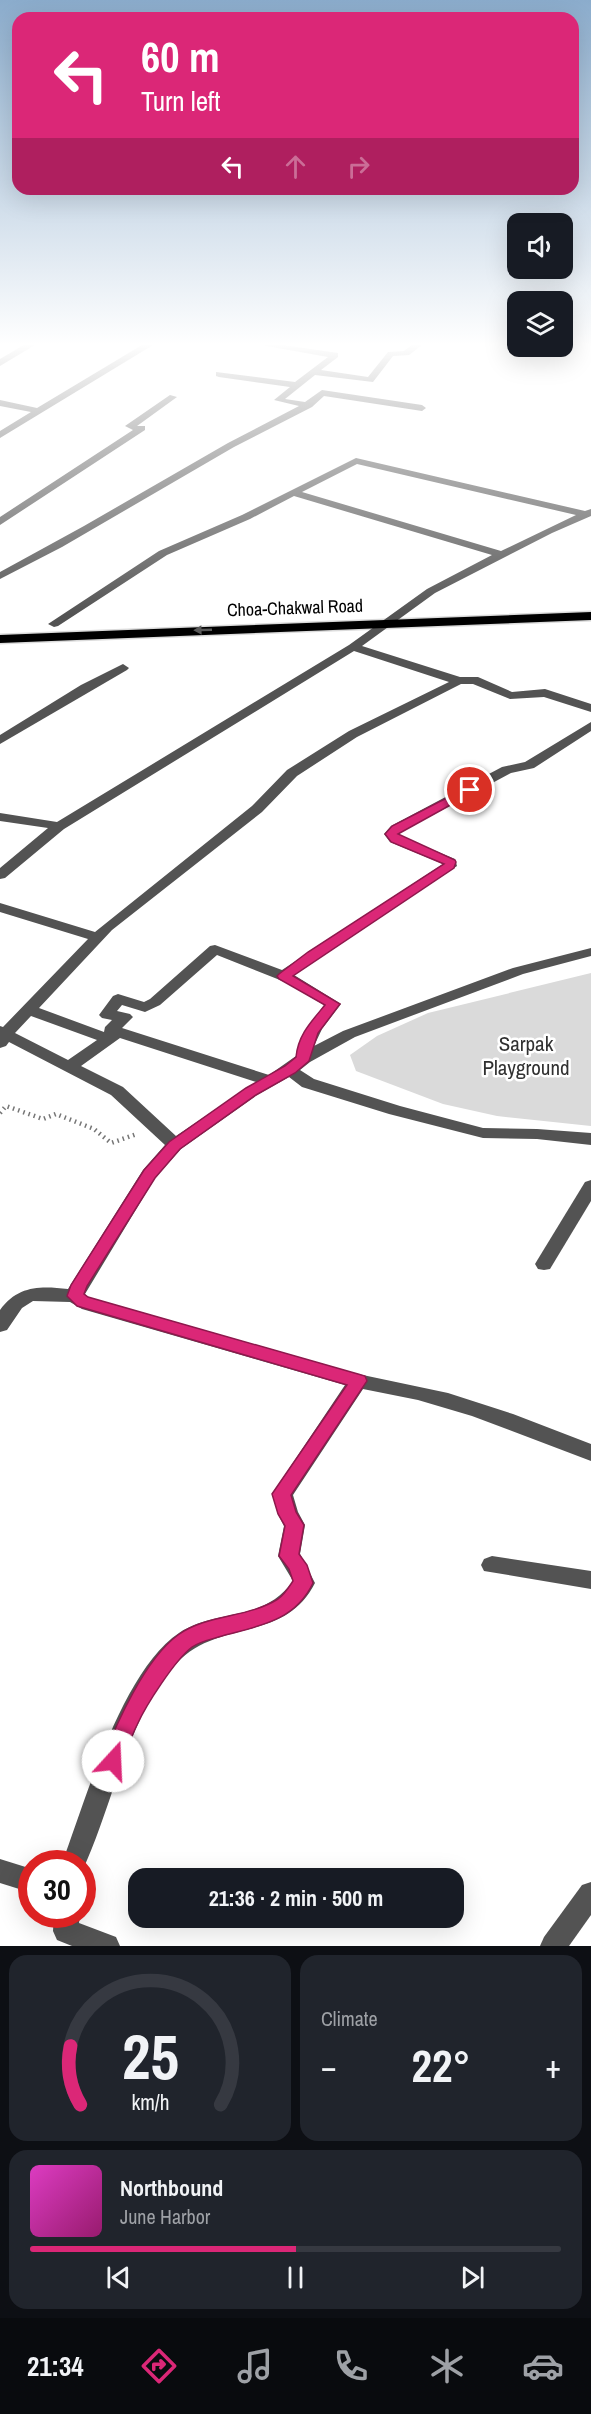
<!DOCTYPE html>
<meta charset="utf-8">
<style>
:root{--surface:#171b24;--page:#20242c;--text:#f1f3f6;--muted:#9ea1a6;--line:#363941;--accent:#db2777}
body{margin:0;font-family:"Archivo Narrow",sans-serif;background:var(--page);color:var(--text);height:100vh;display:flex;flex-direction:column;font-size:22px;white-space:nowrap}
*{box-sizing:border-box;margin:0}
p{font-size:20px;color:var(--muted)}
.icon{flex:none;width:33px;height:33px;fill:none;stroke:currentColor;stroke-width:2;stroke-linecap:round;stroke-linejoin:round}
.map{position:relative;height:1946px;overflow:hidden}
.details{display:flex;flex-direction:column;gap:9px;padding:9px;background:#0d0f14;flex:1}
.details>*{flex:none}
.guide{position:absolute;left:12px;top:12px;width:567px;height:183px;border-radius:18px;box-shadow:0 6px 24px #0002;background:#db2777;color:#fff;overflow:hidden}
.controls{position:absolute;left:507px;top:213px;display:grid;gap:12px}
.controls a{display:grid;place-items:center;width:66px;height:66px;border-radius:12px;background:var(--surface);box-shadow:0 6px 24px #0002;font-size:30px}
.speed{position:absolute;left:18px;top:1850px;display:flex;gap:12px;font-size:30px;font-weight:700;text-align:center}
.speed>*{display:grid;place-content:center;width:78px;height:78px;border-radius:50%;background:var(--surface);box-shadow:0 6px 24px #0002;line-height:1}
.speed .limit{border:9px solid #d22;background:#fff;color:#111}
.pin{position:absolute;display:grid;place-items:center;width:51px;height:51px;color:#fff;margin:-26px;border:3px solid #fff;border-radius:50%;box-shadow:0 2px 6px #0007}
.me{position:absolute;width:66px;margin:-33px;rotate:20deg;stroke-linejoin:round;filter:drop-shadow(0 0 4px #0008)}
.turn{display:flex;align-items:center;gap:21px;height:126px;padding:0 30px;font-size:27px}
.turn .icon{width:78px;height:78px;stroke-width:2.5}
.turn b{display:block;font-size:42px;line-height:51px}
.lanes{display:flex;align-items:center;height:57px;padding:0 30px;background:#0003;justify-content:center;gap:30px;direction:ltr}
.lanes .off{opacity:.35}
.big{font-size:45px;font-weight:700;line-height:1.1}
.details .widget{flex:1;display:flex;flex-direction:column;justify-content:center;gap:9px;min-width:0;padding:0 21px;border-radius:18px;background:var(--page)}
.details .dial{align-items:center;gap:0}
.dial svg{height:156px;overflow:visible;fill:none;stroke:var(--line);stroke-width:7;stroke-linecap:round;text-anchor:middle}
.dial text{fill:var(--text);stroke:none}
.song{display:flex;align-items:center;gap:18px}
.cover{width:72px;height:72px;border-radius:9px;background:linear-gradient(135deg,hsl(310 70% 55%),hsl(320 70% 35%))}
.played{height:6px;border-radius:3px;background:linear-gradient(90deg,var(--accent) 50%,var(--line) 50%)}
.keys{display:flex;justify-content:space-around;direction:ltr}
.heat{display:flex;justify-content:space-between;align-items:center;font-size:33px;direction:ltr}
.details .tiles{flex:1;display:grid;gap:9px;grid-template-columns:1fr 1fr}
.widget:last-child{grid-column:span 2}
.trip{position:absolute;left:128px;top:1868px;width:336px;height:60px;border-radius:18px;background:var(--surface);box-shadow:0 6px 24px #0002;font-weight:700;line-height:60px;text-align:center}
.menu{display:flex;height:96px;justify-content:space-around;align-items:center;background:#090b0e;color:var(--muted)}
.menu .icon{width:42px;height:42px}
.menu .selected{color:var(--accent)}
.menu b{font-size:27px;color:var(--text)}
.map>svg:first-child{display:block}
.green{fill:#dadada}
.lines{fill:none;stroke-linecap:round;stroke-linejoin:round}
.highway-casing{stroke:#dbdbdb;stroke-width:3}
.path{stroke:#757575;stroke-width:4.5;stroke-dasharray:1.5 4;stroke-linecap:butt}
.minor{fill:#535353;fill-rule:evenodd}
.highway{fill:#000;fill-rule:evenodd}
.oneway{fill:#595959}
.route{fill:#db2777;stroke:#8e194d;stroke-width:1.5}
.labels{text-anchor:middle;stroke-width:5;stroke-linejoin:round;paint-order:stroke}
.far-street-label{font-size:18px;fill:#000;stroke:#fff}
.park-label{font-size:21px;fill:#313131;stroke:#fff}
</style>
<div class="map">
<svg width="591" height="1946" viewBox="0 0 591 1946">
<rect width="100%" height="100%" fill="#fff"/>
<polygon class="green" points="591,973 591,1126 497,1116 443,1104 356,1071 350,1055 377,1036 428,1013"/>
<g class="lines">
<g class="highway-casing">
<polygon id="highway" points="591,612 591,620 0,643 0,635"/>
</g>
<polyline class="path" points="0,1113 6,1106 43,1119 56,1114 94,1129 111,1143 137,1134"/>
<g class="minor">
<polygon points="29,342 40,342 0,366 0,359"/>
<polygon points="147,342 158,342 0,438 0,431 31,412 0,406 0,400 37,408"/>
<polygon points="245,342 286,342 283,345 338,353 338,357 321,370 368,377 388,352 404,351 416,342 426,342 409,355 393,356 373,382 315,375 285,399 305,402 322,390 422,405 426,408 422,411 324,396 312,407 234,447 62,547 0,579 0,572 84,526 228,443 299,406 274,400 290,387 219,377 216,376 216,372 295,382 328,357"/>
<polygon points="170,395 177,397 137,426 145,426 145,430 0,525 0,517 133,430 125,426"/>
<path d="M356,458L585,511L591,509V516L552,533L435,593L362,646L460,677H478L512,692L545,689L591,704V712L544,697L510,699L473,684H461L357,737L297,776L262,812L112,930L39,1008L104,1032L105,1027L112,1020L102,1018L99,1015L113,996L118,994L144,1002L150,999L210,946L215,945L282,970L443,864L390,842L384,834L391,826L502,767L525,762L591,722V731L534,768L511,773L401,832L398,834L400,836L455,859L457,866L294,975L341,1004L322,1029L314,1046L343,1031L513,968L591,948V956L523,974L355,1037L310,1062L300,1070L314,1079L400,1106L483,1128L537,1129L591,1133V1145L537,1139L483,1138L389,1114L302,1087L289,1077L257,1095L181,1149L155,1178L85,1294L88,1297L358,1374L448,1393L513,1414L591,1444V1461L472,1416L418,1400L363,1389L293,1495L298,1512L305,1525L300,1554L315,1583C285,1643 217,1619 177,1663C128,1714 112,1809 82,1871V1863H62C86,1799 122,1671 179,1633C217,1608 263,1623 293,1581L278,1556L284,1526L278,1514L272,1494L345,1385L82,1309L70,1302L33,1301L22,1308L7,1330L0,1332V1310C18,1285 41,1286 68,1289L143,1170L165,1145L111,1095L9,1042L6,1046L0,1048V1026L3,1027L88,939L0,912V903L95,932L252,806L287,770L349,731L449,682L354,651L64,829L5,878L0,879V868L48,828L0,821V813L57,822L349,645L427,589L492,555L294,496L250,519L167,555L58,626L54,627L48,624L159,551L242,515ZM357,464L576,515L501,551L302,492ZM217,955L285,982L324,1005L303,1036L296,1056L269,1075L122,1028L133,1017L130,1014L117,1011L122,1005L145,1012L160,1005ZM31,1016L97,1040L68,1060L15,1033ZM120,1038L256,1082L176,1136L123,1087L81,1066Z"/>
<polygon points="123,664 129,668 127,670 0,744 0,735 81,685"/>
<polygon points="591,1180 591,1201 550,1269 544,1270 538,1269 535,1264 538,1259 585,1182"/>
<polygon points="492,1556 591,1571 591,1589 484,1571 481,1565 484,1559"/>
<polygon points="0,1859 32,1869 32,1893 0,1883"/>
<polygon points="591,1882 591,1915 569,1946 540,1946 544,1937 582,1885"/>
<polygon points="54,1914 80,1914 79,1923 116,1937 120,1946 72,1946 57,1940 53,1931"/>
</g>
<use href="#highway" class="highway"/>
</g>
<defs><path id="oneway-solid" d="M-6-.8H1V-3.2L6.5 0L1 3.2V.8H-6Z" transform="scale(1.5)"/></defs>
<use class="oneway" href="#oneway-solid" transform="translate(203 630) rotate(178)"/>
<linearGradient id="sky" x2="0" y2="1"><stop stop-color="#8baccc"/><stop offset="0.56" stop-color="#fff"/><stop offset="1" stop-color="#fff" stop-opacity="0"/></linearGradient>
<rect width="591" height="615" fill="url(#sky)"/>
<path class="route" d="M470,786L474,787V792L398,834L455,860L456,862L454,868L293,976L340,1004L318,1033L309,1061L295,1073L256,1095L180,1149L155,1178L87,1286L84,1294L88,1297L358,1374L365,1376L367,1381L291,1495L296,1512L304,1525L299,1554L307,1565L313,1583C295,1621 259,1626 222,1636C212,1639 201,1641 192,1647C175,1660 146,1705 137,1725C130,1739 126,1754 120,1768L113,1771L105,1768L102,1761C116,1724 145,1659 178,1635C207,1614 248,1618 278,1599C284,1595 289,1587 293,1581L289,1569L279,1556L285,1526L278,1514L272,1494L347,1385L77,1306L67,1296L71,1285L144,1170L169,1142L246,1088L285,1066L296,1057C298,1035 311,1022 325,1005L279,979L277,976L279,974L308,952L444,864L391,842L385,834L392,826Z"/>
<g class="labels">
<g class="far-street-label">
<text transform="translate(295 608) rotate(-2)" y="6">Choa-Chakwal Road</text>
</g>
<g class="park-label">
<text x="526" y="1051">Sarpak<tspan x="526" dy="24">Playground</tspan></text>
</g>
</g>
</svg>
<div class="controls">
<a><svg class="icon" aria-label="sound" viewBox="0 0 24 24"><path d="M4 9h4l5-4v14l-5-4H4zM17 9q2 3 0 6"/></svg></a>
<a><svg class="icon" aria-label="layers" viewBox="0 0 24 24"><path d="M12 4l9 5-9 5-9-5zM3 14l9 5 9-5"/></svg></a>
</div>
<div class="speed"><div class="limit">30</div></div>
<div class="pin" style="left:470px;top:790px;background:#d93025"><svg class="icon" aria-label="arrive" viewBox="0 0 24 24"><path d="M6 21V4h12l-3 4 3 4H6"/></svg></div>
<svg class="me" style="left:113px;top:1761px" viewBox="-20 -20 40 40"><circle r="19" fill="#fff"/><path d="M0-13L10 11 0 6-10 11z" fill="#db2777"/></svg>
<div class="trip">21:36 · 2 min · 500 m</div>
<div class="guide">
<div class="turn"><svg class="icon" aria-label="left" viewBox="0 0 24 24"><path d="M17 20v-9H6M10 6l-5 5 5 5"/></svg><div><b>60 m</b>Turn left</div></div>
<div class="lanes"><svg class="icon" aria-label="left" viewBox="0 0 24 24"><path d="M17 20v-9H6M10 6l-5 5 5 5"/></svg><svg class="icon off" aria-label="ahead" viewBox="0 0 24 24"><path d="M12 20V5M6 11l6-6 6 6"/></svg><svg class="icon off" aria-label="right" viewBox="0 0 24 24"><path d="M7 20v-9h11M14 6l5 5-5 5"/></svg></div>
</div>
</div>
<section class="details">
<div class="tiles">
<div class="widget dial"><svg viewBox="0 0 100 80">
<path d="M14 69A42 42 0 1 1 86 69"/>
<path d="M14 69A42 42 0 0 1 9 39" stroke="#db2777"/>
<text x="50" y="56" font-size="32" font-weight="700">25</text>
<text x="50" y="72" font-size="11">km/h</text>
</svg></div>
<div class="widget"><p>Climate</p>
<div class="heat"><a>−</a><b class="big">22°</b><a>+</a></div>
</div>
<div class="widget">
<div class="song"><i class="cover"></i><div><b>Northbound</b><p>June Harbor</p></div></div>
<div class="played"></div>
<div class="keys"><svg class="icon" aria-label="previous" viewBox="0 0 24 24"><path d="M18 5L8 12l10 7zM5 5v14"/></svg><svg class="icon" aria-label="pause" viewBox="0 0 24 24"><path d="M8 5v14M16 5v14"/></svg><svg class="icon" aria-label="next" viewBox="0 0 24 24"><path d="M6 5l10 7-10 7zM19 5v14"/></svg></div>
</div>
</div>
</section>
<nav class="menu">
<b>21:34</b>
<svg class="icon selected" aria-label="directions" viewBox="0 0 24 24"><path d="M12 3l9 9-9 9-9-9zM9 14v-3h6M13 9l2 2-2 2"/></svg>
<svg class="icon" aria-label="music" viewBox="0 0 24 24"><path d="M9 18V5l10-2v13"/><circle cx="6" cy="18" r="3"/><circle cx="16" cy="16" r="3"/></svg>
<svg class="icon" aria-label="phone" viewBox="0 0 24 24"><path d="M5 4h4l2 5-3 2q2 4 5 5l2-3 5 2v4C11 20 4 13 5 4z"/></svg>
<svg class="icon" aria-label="climate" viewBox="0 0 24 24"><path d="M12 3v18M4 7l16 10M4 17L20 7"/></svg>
<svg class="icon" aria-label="car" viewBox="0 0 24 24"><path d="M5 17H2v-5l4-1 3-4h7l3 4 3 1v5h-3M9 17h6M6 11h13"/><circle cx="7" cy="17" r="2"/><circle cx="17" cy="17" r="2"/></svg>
</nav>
